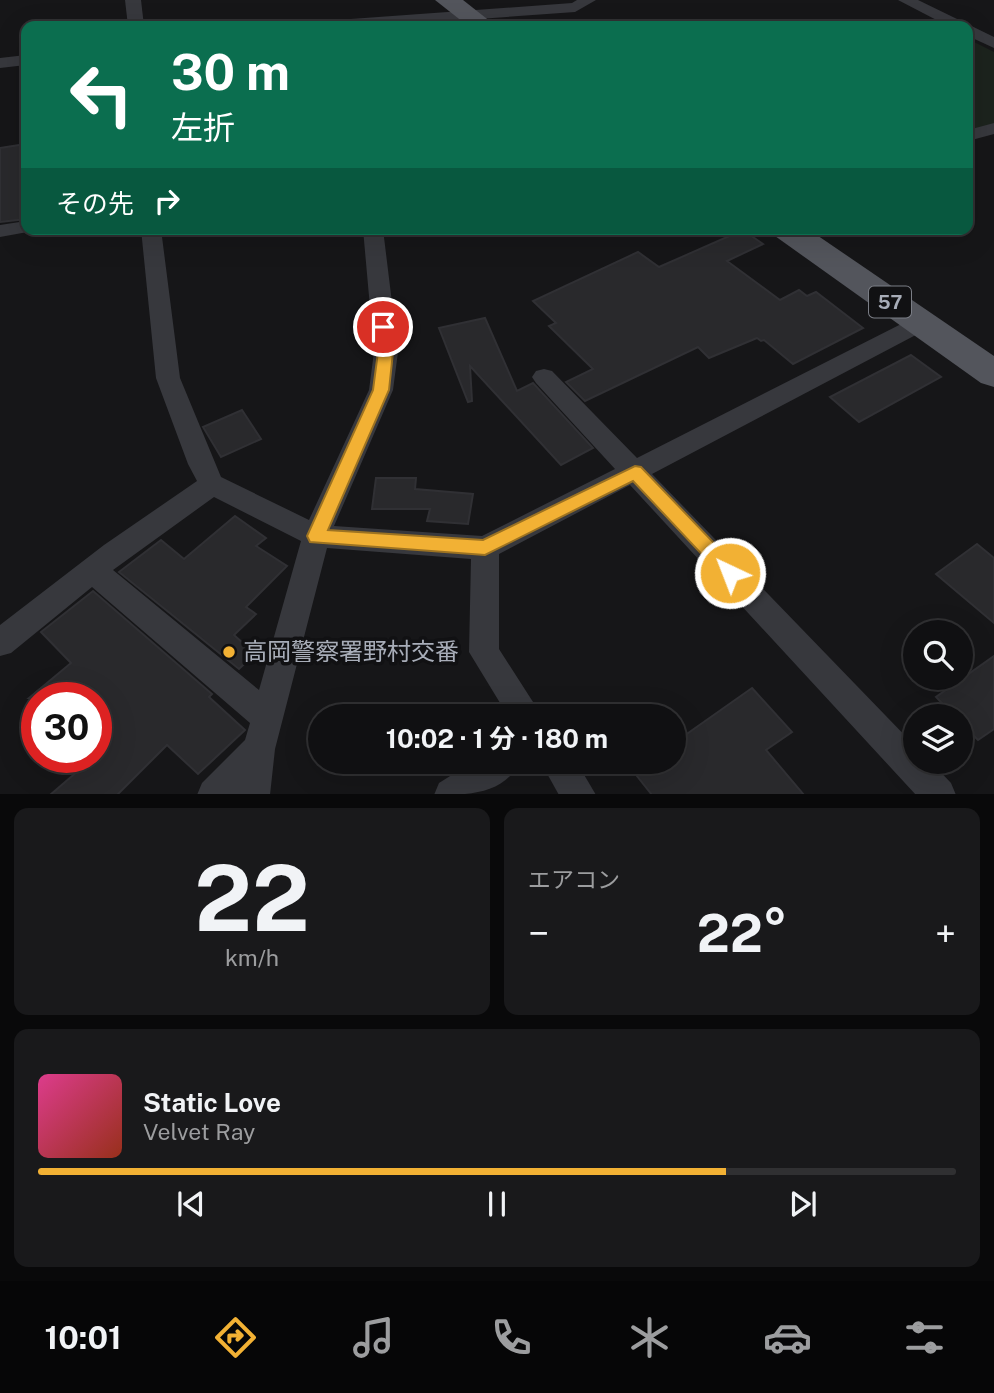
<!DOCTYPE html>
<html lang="ja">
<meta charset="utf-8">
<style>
:root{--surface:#101012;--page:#19191b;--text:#f1f3f6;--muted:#9c9d9f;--line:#303032;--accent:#f2b134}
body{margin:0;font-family:"Public Sans","Noto Sans JP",sans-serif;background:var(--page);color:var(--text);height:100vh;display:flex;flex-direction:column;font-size:26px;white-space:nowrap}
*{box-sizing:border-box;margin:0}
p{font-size:23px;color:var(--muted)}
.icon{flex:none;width:38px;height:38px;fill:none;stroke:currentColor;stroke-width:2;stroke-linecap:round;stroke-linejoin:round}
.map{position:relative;height:794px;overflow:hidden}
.side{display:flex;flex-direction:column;gap:14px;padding:14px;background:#09090a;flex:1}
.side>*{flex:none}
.guide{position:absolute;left:21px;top:21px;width:952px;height:214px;border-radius:14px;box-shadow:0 7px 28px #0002,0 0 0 2px var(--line);background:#0b6e4f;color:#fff;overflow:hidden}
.fabs{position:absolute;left:903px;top:620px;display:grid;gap:14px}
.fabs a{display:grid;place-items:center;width:70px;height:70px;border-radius:50%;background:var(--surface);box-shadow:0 7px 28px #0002,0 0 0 2px var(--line);font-size:35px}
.speed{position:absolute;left:21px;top:682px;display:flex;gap:14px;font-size:35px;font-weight:700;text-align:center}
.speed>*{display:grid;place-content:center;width:91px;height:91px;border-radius:50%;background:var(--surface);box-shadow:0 7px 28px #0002,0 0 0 2px var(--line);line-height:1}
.speed .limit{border:10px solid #d22;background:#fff;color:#111}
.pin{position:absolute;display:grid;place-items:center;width:60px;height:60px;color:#fff;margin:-30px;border:4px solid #fff;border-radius:50%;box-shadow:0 2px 7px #0007}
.me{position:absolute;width:77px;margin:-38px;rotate:317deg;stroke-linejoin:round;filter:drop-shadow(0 0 5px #0008)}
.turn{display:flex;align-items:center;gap:24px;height:147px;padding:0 35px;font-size:32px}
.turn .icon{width:91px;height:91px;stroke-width:2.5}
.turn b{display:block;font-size:49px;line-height:60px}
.then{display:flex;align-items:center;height:66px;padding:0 35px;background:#0003;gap:14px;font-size:26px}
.big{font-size:52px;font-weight:700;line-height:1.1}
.side .widget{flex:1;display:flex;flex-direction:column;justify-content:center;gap:10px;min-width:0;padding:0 24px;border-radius:14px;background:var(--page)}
.side .dial{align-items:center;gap:0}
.dial b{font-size:91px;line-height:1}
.song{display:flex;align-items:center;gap:21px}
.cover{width:84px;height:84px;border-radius:10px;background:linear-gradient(135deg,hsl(330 70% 55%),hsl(10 70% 35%))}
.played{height:7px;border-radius:4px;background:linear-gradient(90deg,var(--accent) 75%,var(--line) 75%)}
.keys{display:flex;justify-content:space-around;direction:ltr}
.heat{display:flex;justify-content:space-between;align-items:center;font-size:38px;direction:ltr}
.side .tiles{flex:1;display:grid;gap:14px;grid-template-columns:1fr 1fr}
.widget:last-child{grid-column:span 2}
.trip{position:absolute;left:308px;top:704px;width:378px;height:70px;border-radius:35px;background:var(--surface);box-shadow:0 7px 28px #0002,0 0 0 2px var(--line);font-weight:700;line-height:70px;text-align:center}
.tabs{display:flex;height:112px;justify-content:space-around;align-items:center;background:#060607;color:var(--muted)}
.tabs .icon{width:49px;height:49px}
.tabs .current{color:var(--accent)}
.tabs b{font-size:32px;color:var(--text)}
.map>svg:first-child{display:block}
.green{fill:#1c231d}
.building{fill:#29292c;stroke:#303034;stroke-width:2}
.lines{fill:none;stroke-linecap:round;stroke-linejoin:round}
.minor{fill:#37383d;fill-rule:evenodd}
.primary{fill:#53555c;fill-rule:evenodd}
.route{fill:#f2b134;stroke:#9d7322;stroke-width:2}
.poi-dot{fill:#f2b134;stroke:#111113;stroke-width:2.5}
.labels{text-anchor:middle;stroke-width:7;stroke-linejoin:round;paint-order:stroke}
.shield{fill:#111113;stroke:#7b7e86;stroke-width:2}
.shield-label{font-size:19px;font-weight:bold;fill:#a8adb8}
.near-poi-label{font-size:24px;fill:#a8adb8;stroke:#111113;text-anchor:start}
</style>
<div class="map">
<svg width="994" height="795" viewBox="0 0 994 795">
<rect width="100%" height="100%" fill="#161618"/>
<polygon class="green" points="968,39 994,52 994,125 968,133"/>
<g class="building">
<polygon points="26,144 26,219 0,222 0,148"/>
<polygon points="743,230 763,244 727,261 780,300 799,290 807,296 816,292 863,328 793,364 764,340 761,341 757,338 709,358 698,347 585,401 566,382 593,369 549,326 556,323 533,301 638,252 659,267"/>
<polygon points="485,318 517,391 533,383 593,448 561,465 470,366 472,401 468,402 439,328"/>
<polygon points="911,355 941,377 859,422 830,397"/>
<polygon points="242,410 261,439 221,457 203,427"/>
<polygon points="376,478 416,478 415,489 473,494 468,524 427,521 430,509 372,509"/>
<polygon points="235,516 266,538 256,546 287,566 246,607 256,614 234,635 255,654 239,669 119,572 161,540 184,559"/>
<polygon points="977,544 994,558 994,623 936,574"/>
<polygon points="93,591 212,694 209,697 245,730 198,774 167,745 117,795 50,795 93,758 96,758 96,698 29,698 71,663 41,632"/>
<polygon points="994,656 994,729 978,740 961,723 961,716 954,716 936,697"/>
<polygon points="752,688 792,732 766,750 804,795 652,795 633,771 648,761 674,761 674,743"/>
</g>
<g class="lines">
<g class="minor">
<polygon points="125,0 141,0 144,26 128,26"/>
<polygon points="577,0 596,0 575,12 382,26 315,26 323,21 572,3"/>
<polygon points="898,0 918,0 994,37 994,48 968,36 968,26 948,26"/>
<polygon points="26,55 26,65 0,68 0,58"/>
<polygon points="994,123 994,134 968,141 968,130"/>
<polygon points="26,221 26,229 35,229 33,231 0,237 0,225"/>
<path d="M141,229H161L180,378L221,477L309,520L369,390L374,352L363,229H383L398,352L393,390L334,526L482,536L615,469L536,383L532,377L536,371L544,369L552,371L637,458L913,318L921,315L929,318L932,323L929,328L652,474L915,746V761H930L951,783L956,795H916L630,485L499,554V649L542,716H508L469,652L471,559L327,548L275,749L270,795H197L202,783L245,740L250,723L92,587L11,653L0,656V625L104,545L197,481L188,464L156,378ZM214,497L301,541L259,690L113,570Z"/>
<path d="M474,761H520C505,795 467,795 434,795L439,783Z"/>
<polygon points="540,761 576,761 596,795 559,795"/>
</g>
<g class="primary">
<polygon points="435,0 463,0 496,26 468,26"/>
<polygon points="770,229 808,229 994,356 994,387 981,383 775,236"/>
</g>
</g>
<polygon class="route" points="383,322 391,327 393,352 389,390 328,530 483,540 635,466 641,467 737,567 739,573 737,578 730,581 724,578 633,481 485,555 310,542 307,536 373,390 378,352 376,327"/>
<circle class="poi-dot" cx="229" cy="652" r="7"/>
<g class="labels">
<rect class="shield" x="869" y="286.5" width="42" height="31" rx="5"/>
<g class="shield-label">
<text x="890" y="309">57</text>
</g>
<g class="near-poi-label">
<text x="243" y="660">高岡警察署野村交番</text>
</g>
</g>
</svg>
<div class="fabs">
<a><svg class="icon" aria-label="search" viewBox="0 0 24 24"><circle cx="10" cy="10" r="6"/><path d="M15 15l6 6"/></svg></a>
<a><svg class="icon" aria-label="layers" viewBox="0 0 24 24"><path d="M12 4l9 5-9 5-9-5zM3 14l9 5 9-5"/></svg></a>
</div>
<div class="speed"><div class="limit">30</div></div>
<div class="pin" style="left:383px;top:327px;background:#d93025"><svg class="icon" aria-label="arrive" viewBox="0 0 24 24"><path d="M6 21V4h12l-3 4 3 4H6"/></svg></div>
<svg class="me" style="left:730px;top:573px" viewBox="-20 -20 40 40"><circle r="17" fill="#f2b134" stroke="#fff" stroke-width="3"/><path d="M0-11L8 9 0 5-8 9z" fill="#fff"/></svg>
<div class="trip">10:02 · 1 分 · 180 m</div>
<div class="guide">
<div class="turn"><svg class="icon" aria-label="left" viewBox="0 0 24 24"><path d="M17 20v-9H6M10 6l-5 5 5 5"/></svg><div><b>30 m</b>左折</div></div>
<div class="then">その先<svg class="icon" aria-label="right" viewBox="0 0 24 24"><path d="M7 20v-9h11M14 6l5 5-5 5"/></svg></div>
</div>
</div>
<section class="side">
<div class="tiles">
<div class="widget dial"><b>22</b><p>km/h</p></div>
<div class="widget"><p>エアコン</p>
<div class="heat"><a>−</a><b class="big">22°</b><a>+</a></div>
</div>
<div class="widget">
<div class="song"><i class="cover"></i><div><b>Static Love</b><p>Velvet Ray</p></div></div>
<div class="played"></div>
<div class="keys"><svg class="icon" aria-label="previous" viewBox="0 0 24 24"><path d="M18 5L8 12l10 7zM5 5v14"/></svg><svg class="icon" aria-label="pause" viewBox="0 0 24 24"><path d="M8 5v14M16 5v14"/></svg><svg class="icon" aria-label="next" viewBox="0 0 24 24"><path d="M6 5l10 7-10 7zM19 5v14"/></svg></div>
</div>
</div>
</section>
<nav class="tabs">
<b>10:01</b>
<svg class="icon current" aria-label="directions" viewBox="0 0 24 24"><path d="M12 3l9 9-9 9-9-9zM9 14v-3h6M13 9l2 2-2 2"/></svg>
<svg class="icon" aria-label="music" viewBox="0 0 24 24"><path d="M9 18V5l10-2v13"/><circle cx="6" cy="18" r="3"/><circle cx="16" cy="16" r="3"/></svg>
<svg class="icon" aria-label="phone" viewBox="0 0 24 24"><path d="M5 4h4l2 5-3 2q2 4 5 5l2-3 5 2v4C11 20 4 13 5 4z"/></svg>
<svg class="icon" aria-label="climate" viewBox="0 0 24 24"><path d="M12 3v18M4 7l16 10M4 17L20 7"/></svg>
<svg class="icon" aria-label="car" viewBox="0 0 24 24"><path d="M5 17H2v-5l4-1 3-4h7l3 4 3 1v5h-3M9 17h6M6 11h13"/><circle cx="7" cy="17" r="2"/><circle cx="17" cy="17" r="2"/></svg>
<svg class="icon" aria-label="filters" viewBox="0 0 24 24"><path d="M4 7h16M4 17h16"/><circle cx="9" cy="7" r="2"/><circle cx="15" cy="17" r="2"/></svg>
</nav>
